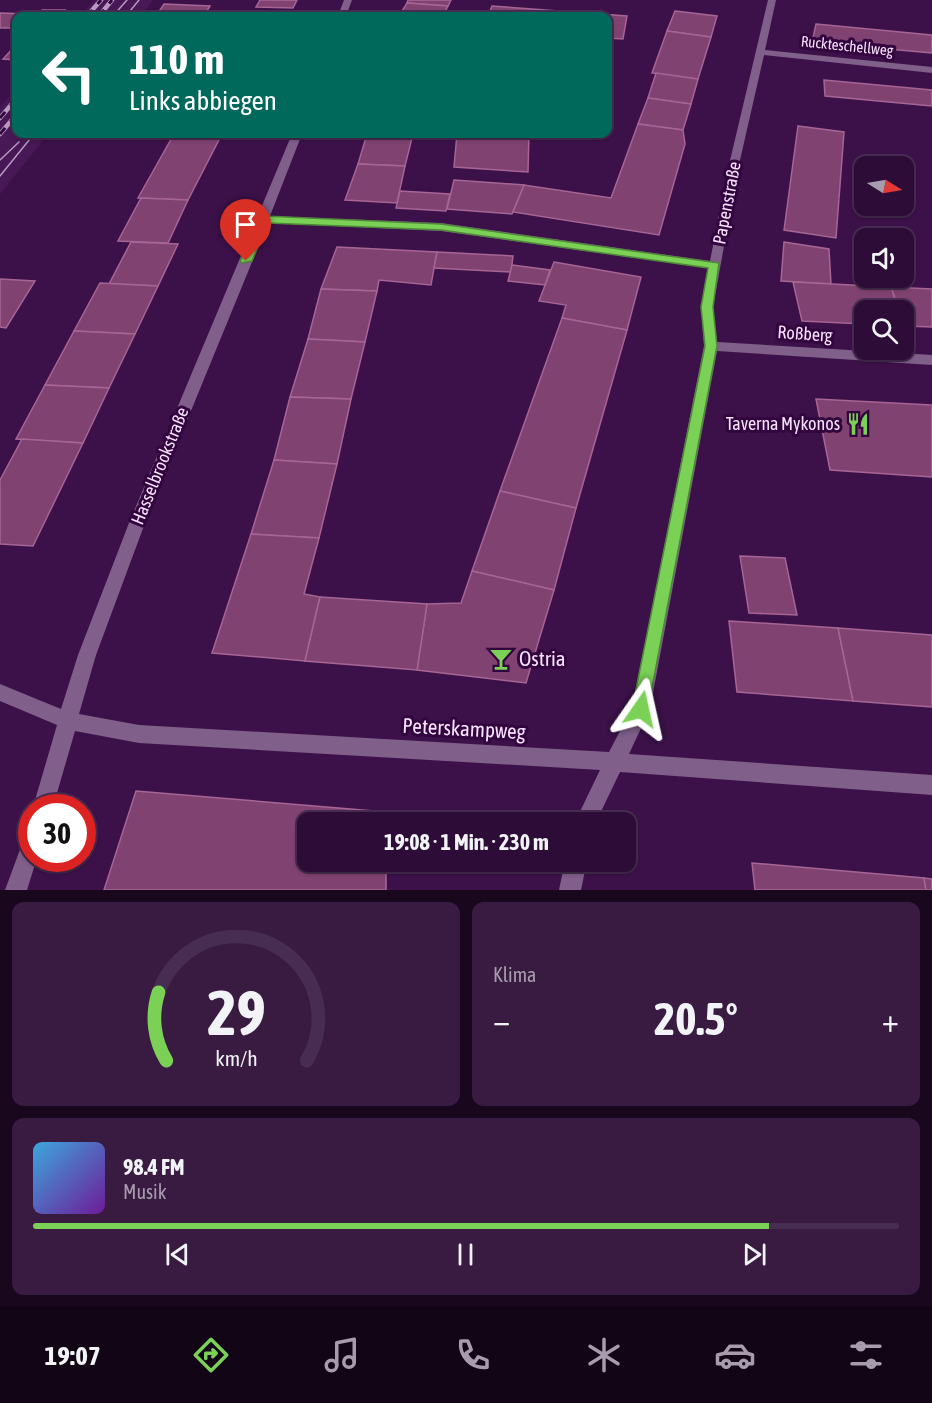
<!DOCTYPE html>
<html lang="de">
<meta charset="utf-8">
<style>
:root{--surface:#2d0d37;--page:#391b42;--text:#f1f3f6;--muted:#a79cad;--line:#482d52;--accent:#7ad156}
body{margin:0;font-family:"Asap Condensed",sans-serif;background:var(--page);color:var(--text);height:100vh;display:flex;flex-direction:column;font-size:22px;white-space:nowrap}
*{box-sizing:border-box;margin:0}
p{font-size:20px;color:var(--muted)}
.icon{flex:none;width:33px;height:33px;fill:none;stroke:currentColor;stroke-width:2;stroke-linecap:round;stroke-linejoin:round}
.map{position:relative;height:890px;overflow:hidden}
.details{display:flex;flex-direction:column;gap:12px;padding:12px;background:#19071e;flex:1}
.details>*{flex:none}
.top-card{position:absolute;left:12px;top:12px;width:600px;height:126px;border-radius:12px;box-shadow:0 2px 4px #0004,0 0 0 2px var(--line);background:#00695c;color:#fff;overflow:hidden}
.needle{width:39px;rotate:101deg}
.buttons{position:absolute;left:854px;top:156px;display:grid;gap:12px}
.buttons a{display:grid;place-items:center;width:60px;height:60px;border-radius:12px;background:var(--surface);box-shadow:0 2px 4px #0004,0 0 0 2px var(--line);font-size:30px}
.speed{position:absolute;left:18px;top:794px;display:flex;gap:12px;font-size:30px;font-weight:700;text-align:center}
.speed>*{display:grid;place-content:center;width:78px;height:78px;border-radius:50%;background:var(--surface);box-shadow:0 2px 4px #0004,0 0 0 2px var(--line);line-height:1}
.speed .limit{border:9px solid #d22;background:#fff;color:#111}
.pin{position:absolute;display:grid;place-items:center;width:51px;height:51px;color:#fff;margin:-62px -26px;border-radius:50% 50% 50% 0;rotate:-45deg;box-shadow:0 0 6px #0007}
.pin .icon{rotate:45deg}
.me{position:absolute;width:66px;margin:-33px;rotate:11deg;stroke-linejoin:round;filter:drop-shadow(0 0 4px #0008)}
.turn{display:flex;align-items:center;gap:21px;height:126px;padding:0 18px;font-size:27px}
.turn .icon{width:78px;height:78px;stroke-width:2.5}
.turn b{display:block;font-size:42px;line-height:51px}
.big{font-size:45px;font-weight:700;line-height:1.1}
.details .card{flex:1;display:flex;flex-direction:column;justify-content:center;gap:9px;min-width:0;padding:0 21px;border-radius:12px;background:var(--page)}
.details .dial{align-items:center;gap:0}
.dial svg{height:156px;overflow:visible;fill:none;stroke:var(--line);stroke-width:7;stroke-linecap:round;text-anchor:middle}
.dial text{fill:var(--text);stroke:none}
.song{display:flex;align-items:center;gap:18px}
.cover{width:72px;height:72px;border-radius:9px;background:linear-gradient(135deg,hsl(200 70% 55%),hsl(280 70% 35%))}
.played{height:6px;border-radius:3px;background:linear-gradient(90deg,var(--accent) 85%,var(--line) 85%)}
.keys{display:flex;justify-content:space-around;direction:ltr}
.heat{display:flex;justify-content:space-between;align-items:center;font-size:33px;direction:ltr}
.details .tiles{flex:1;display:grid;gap:12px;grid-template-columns:1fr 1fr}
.card:last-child{grid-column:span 2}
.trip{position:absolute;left:297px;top:812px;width:339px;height:60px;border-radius:12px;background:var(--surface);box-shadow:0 2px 4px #0004,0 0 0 2px var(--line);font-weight:700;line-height:60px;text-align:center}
.tab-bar{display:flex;height:96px;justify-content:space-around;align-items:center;background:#120516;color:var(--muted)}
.tab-bar .icon{width:42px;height:42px}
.tab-bar .current{color:var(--accent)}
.tab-bar b{font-size:27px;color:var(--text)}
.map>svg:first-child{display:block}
.built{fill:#481756}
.building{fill:#804271;stroke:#a66594;stroke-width:1.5}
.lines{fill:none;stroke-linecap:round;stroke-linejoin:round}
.minor{fill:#805f8b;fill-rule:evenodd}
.tram{stroke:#b69abf;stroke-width:1.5}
.rail-casing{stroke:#b69abf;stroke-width:4.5}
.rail{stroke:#32053e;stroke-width:3;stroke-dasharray:8;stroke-linecap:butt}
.route{fill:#7ad156;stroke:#4f8838;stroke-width:1.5}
.labels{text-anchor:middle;stroke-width:6;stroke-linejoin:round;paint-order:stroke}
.far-street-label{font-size:15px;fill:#f7e3fe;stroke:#32053e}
.street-label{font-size:18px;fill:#f7e3fe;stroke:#32053e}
.poi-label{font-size:18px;fill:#f7e3fe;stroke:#32053e;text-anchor:end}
.near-poi-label{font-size:21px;fill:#f7e3fe;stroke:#32053e;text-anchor:start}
.near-street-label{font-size:21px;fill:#f7e3fe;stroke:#32053e}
</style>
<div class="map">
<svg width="932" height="890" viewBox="0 0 932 890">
<rect width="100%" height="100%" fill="#3c1149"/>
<g class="built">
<polygon points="95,0 153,0 141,16 80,16"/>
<polygon points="16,89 16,134 48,134 0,194 0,107"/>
</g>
<g class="building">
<polygon points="260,0 297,0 293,8 256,7"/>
<polygon points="408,0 451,0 448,6 407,3"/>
<polygon points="407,3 448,6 443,16 399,16"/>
<polygon points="164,4 210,6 204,16 156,16"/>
<polygon points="492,6 627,16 623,39 608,38 608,16 488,16"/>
<polygon points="42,10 65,10 60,16 36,16"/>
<polygon points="675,11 717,16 711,37 667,31"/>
<polygon points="0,13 28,14 25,16 16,16 14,28 0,28"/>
<polygon points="816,24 932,35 932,53 812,42"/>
<polygon points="667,31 711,37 698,79 652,73"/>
<polygon points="16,45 16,60 3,59"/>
<polygon points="656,73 698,79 691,104 648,98"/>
<polygon points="824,80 932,90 932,106 825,96"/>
<polygon points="648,98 691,104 683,130 638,124"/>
<polygon points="638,124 683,130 685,144 659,235 513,212 524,185 611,198"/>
<polygon points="798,126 844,132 836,238 784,230"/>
<polygon points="174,134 222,134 188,200 138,198"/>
<polygon points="367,134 413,134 405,166 358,164"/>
<polygon points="457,134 529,134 528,172 454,167"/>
<polygon points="358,164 405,166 397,203 345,200"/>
<polygon points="454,180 524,185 512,214 447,209"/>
<polygon points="400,191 450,194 446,211 396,208"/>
<polygon points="141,198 188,200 168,243 118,241"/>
<polygon points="131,242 178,244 158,286 109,284"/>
<polygon points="784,242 829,249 831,284 781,281"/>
<polygon points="337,247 437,252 431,285 379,280 377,291 321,289"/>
<polygon points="437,252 513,256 511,272 434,268"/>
<polygon points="554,262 641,277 627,330 562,318 566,305 539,301"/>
<polygon points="512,265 550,270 545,285 508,281"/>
<polygon points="0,279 35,281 6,328 0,327"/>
<polygon points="793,282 891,287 899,310 864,310 864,324 802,321"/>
<polygon points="100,283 158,286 135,334 74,331"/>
<polygon points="891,287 932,289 932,327 905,326 903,310 899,310"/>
<polygon points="321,289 377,291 365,342 308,339"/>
<polygon points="562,318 627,330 576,508 500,491"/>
<polygon points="74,331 135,334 109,388 45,385"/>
<polygon points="308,339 365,342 351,399 290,397"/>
<polygon points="45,385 109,388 83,443 16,439"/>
<polygon points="290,397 351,399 337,464 274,460"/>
<polygon points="816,399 932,405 932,477 830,470"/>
<polygon points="22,439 83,443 33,546 0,544 0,480"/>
<polygon points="274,460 337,464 319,538 251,534"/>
<polygon points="500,491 576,508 554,590 472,571"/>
<polygon points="251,534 319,538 304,594 320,597 305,661 212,653"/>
<polygon points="740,556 785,558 797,615 749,613"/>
<polygon points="472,571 554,590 526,683 417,670 427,604 461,603"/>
<polygon points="320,597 427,604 417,670 305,661"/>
<polygon points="729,621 838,628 853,701 737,692"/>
<polygon points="838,628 932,635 932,707 853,701"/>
<polygon points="136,791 386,812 386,822 308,822 308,861 386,861 386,890 104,890"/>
<polygon points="752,863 924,878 926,890 755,890"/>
<polygon points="924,878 932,879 932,890 926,890"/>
</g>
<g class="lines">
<g class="minor">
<polygon points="344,0 352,0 346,16 338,16"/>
<path d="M768,0H776L765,50L932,67V73L764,55L738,169L713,307L717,342L932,355V365L717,351L650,709L629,754L932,775V795L620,772L596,822H575L600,770L139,743L75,731L53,807H33L57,725L0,701V684L61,709L78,655L129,523L292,134H302L270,216L441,223L710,261L728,169ZM268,223L441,231L708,268L701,307L704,346L632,708L609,752L139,725L79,714L96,655L145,523Z"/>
<polygon points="32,833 32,858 37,858 27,890 5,890 25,836"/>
<polygon points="565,861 587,861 581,890 559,890"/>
</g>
<g class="tram">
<polyline points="113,16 127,0"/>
<polyline points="126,16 139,0"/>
<polyline points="0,160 19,142"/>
<polyline points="0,176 34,134"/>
</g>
<g class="rail-casing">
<g id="rail">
<polyline points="87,16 101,0"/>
<polyline points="99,16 112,0"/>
<polyline points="0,118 16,99"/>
<polyline points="0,134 16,115"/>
</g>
</g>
<use href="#rail" class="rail"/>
</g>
<polygon class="route" points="264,216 441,224 719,263 713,307 717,346 647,714 641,717 635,714 632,709 705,346 701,307 708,268 441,230 268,223 252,261 242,263 240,261 259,219"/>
<defs>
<g id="restaurant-bare" transform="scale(1.8)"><path d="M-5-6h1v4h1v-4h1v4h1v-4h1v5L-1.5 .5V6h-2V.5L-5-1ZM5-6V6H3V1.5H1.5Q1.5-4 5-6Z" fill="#7ad156" stroke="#32053e" stroke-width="2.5" paint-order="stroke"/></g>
<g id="bar-bare" transform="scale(1.8)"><path d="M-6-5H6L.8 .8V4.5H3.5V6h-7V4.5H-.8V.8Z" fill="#7ad156" stroke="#32053e" stroke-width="2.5" paint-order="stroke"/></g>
</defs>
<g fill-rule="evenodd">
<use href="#restaurant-bare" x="858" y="424"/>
<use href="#bar-bare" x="501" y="659"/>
</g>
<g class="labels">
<g class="far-street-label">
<text transform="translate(847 46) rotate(6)" y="5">Ruckteschellweg</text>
</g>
<g class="street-label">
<text transform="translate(727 203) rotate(-79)" y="6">Papenstraße</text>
<text transform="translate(805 334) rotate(4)" y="6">Roßberg</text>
<text transform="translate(160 466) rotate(-68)" y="6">Hasselbrookstraße</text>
</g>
<g class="poi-label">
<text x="840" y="430">Taverna Mykonos</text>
</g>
<g class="near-poi-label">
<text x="519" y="666">Ostria</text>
</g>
<g class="near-street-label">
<text transform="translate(464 729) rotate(3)" y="7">Peterskampweg</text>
</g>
</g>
</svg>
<div class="buttons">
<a><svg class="needle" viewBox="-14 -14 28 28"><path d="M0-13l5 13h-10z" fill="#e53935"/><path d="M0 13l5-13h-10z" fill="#a79cad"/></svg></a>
<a><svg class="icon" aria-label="sound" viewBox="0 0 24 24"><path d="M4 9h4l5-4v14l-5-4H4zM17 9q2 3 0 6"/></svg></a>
<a><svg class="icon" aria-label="search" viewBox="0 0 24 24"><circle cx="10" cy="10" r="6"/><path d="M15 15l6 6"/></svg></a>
</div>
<div class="speed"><div class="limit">30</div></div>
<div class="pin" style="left:246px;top:261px;background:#d93025"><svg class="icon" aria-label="arrive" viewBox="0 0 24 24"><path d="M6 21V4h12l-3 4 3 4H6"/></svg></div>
<svg class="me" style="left:641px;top:709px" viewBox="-20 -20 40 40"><path d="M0-17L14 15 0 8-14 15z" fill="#7ad156" stroke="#fff" stroke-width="4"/></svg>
<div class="trip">19:08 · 1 Min. · 230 m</div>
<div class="top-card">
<div class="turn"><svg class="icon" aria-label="left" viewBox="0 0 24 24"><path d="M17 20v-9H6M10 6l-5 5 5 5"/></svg><div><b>110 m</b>Links abbiegen</div></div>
</div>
</div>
<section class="details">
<div class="tiles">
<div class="card dial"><svg viewBox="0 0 100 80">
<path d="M14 69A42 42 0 1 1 86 69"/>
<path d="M14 69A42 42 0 0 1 10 34" stroke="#7ad156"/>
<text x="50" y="56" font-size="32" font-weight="700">29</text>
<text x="50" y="72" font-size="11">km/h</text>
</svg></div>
<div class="card"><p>Klima</p>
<div class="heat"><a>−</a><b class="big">20.5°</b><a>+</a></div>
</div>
<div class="card">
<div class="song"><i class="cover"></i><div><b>98.4 FM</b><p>Musik</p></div></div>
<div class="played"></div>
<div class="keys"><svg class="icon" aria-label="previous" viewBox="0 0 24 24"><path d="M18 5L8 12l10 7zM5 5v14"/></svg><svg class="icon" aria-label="pause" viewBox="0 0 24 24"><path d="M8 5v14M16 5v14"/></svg><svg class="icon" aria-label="next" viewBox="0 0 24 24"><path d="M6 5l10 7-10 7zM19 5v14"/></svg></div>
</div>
</div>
</section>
<nav class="tab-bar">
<b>19:07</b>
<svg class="icon current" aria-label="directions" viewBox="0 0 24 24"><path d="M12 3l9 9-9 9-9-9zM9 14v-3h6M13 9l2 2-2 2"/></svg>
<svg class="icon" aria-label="music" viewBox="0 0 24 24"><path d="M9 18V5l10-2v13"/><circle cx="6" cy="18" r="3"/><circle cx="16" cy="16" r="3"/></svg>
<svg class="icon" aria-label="phone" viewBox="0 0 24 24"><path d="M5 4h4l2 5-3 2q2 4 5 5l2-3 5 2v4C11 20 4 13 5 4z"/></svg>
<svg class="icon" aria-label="climate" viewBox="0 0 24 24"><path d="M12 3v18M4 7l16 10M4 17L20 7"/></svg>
<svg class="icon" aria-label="car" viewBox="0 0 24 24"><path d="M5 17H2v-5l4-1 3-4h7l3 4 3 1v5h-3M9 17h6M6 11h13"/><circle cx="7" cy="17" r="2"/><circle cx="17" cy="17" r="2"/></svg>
<svg class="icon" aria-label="filters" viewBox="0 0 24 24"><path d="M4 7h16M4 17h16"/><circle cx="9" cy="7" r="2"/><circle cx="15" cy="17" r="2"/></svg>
</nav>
